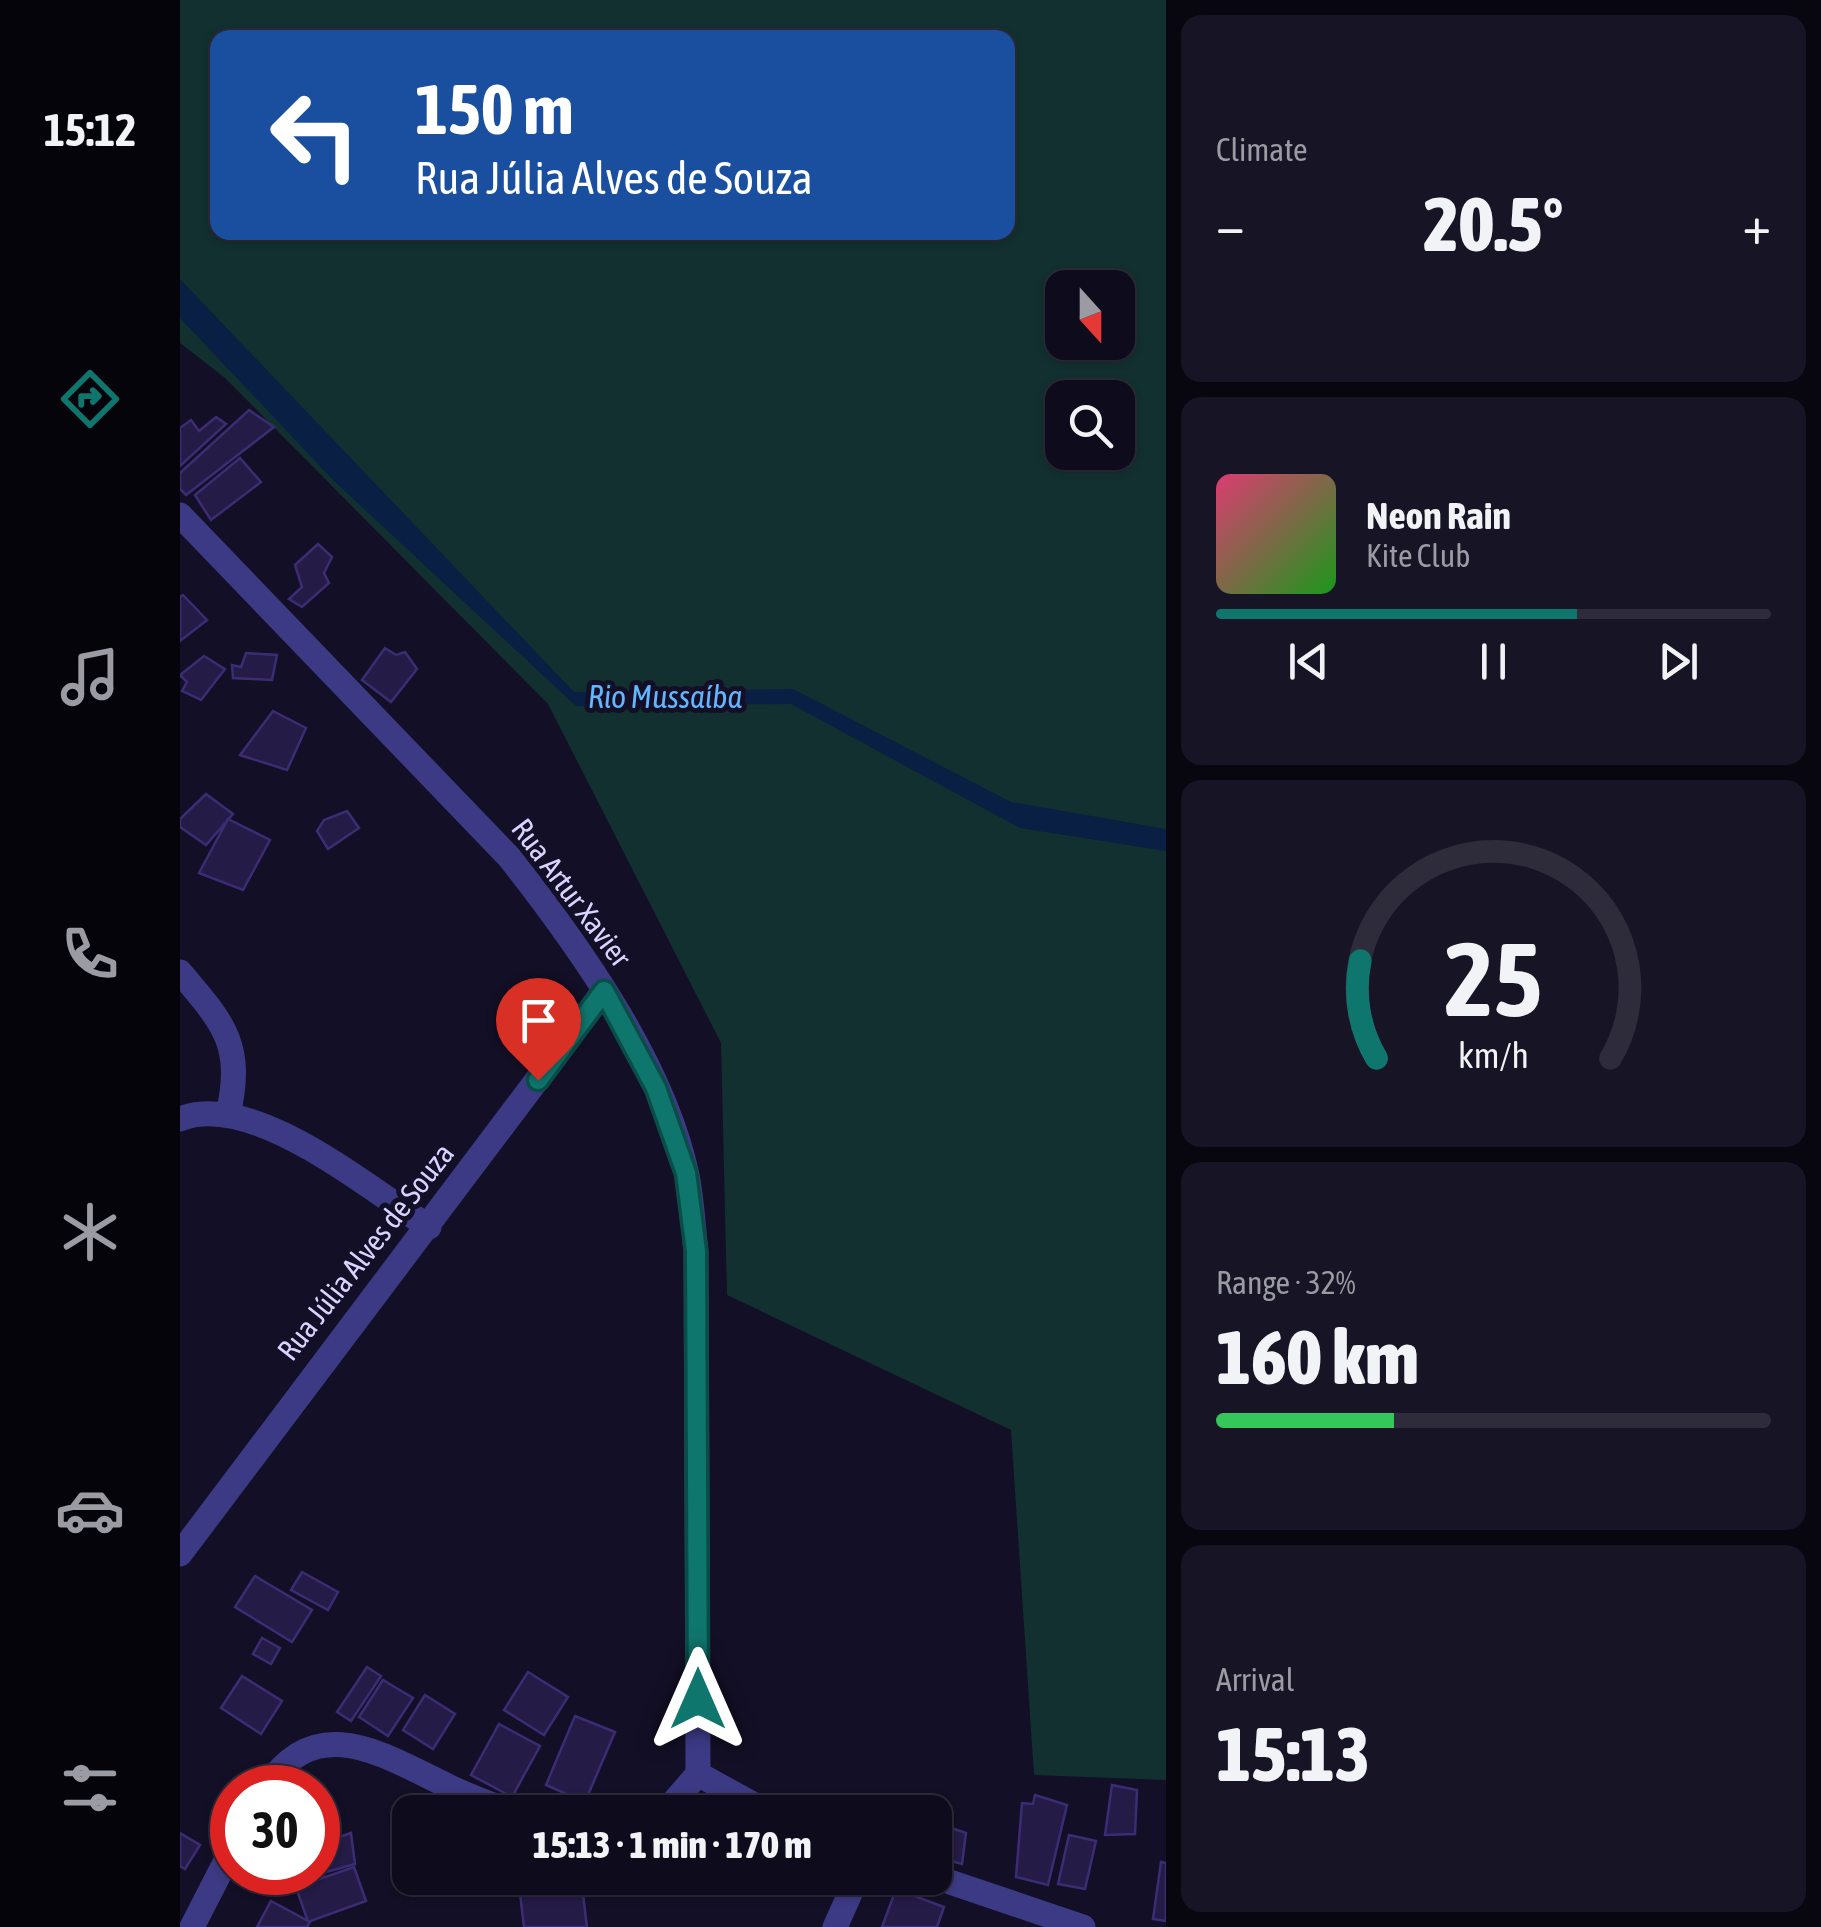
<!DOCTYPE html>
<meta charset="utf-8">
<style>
:root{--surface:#0e0b1c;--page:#171425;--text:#f1f3f6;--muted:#9b9ba3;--line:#2e2b3b;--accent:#0f766e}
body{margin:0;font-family:"Asap Condensed",sans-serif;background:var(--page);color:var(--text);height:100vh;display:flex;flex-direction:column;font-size:38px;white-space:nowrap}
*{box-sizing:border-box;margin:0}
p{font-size:32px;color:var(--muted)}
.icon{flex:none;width:55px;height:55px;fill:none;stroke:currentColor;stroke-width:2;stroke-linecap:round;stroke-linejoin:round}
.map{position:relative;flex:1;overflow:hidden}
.details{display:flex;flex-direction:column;gap:15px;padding:15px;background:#08060f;width:655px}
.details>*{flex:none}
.banner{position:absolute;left:30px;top:30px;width:805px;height:210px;border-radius:20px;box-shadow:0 2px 8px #0004,0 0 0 2px var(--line);background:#1a4fa0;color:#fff;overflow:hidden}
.needle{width:65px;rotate:159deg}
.fabs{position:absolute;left:865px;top:270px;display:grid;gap:20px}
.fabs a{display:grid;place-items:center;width:90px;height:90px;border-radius:20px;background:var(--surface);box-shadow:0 2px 8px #0004,0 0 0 2px var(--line);font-size:50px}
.speed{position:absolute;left:30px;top:1765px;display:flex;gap:20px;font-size:50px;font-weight:700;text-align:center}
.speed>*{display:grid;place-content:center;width:130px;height:130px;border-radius:50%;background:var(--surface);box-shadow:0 2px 8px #0004,0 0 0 2px var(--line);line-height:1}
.speed .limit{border:15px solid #d22;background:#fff;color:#111}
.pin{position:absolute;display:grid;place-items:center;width:85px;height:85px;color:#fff;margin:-102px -42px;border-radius:50% 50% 50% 0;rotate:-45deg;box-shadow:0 0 10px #0007}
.pin .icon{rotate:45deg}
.me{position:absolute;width:110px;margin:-55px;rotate:0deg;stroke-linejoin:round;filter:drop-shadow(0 0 8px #0008)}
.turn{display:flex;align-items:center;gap:35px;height:210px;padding:0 40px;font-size:45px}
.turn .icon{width:130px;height:130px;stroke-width:2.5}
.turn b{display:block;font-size:70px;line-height:85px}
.big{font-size:75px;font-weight:800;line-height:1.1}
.details .tile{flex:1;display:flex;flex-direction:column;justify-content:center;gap:15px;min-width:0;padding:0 35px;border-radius:20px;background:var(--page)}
.details .dial{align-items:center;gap:0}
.dial svg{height:260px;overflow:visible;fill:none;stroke:var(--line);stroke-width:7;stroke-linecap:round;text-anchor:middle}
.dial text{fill:var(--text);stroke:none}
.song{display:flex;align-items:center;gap:30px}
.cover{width:120px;height:120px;border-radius:15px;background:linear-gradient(135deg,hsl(340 70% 55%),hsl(120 70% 35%))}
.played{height:10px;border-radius:5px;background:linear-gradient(90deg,var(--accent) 65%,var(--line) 65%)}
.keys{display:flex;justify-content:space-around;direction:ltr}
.heat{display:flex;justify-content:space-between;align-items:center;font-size:55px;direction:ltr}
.charge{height:15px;border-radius:8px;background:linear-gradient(90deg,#34c759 32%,var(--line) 0)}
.trip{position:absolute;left:212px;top:1795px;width:560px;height:100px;border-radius:20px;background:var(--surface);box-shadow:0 2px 8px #0004,0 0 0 2px var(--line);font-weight:800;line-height:100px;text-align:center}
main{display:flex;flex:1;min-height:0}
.dock{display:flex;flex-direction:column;width:180px;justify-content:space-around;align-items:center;background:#06040b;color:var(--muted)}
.dock .icon{width:70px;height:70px}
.dock .on{color:var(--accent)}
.dock b{font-size:45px;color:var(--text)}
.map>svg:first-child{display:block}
.green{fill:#12302f;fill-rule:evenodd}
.water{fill:#0a1f44}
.building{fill:#241b47;stroke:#3b2d73;stroke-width:2.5}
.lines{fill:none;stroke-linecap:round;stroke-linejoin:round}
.minor{stroke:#3d3a85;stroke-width:25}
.route-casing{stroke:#0a4d48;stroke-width:25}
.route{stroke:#0f766e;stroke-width:18}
.labels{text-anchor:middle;stroke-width:10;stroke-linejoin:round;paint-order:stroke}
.street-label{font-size:30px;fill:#d9d4ff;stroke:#130f26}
.water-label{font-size:32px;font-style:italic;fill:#62b6ff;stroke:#130f26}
</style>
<main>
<nav class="dock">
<b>15:12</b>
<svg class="icon on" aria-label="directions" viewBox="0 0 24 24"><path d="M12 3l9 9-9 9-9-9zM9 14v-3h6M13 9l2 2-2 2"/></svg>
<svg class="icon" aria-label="music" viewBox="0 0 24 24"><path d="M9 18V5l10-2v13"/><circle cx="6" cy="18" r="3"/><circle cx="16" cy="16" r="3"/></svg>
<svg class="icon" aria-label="phone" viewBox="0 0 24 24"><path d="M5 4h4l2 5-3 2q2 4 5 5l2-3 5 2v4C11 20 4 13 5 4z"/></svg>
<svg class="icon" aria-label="climate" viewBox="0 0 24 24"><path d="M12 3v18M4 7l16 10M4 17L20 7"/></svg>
<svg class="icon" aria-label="car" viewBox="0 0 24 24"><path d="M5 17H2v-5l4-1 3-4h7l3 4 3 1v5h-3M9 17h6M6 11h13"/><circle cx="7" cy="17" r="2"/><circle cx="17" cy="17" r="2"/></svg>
<svg class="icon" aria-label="filters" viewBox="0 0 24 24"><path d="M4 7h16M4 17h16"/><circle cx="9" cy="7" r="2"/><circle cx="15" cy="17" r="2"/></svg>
</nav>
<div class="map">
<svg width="986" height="1927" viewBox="0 0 986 1927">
<rect width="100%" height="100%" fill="#130f26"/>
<path class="green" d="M0,0H986V1780L854,1775L831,1430L547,1295L541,1043L368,704L45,378L0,343ZM38,38H828V232H38ZM882,288H938V342H882ZM882,398H938V452H882Z"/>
<polygon class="water" points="0,279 394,692 613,689 831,802 986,829 986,851 840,828 611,704 396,706 154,481 0,318"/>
<g class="building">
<polygon points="69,410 94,427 6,495 0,489 0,473"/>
<polygon points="36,417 46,424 0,466 0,428 11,420 19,431"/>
<polygon points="60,458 81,482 31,520 15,495"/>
<polygon points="138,544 152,557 144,573 149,583 122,607 109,599 122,587 115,565"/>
<polygon points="3,595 27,620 0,641 0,597"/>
<polygon points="205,648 216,655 225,652 237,669 211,702 182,680"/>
<polygon points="66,653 97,655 92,680 53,678 52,665 61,667"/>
<polygon points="24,656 45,669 21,700 2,691 7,682 0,675"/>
<polygon points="93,711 126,728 107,770 60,755"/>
<polygon points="26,794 53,814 26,845 0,827 0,819"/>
<polygon points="167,811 179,828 148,849 137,831 144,820"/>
<polygon points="48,819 90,840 63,890 19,873"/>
<polygon points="122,1572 158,1592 148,1610 111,1590"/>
<polygon points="75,1576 132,1610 112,1642 55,1607"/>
<polygon points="82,1638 100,1648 91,1664 73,1654"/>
<polygon points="187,1667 201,1676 171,1721 157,1712"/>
<polygon points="348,1672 388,1697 364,1735 324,1710"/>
<polygon points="62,1676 102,1701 81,1734 41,1708"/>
<polygon points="203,1680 233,1698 208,1736 179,1717"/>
<polygon points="245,1695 275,1714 253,1749 223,1730"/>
<polygon points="395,1716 435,1732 405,1802 366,1785"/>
<polygon points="319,1724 360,1746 332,1797 291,1775"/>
<polygon points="932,1785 957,1790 955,1834 925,1835"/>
<polygon points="855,1795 887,1805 868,1885 836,1877 842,1803 853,1804"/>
<polygon points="766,1826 786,1833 782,1864 755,1857"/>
<polygon points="0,1833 20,1845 5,1869 0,1866"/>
<polygon points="171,1833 175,1864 114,1881 112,1872 138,1872 138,1844"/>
<polygon points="889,1835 916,1841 905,1889 878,1884"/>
<polygon points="981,1862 986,1863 986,1921 973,1919"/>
<polygon points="174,1867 186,1901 128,1922 116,1887"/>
<polygon points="401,1878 407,1927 344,1927 339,1885"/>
<polygon points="716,1889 764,1907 757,1927 702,1927"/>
<polygon points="91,1901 130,1922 127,1927 77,1927"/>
</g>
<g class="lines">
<g class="minor">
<path d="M0,515L329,857C399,946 483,1063 507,1175C512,1200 513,1226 516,1251L518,1774L485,1812"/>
<path d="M0,972C44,1024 64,1044 48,1115"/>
<path d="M0,1119C72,1090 189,1189 249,1227"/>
<polyline points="0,1554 424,991"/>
<polyline points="518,1774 587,1812"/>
<path d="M86,1788C136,1710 203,1755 266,1785C287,1796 310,1804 332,1812"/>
<polyline points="755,1877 903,1927"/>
<polyline points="12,1927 52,1849"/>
<polyline points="655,1927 677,1878"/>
</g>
</g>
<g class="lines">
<g class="route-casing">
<polyline id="route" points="358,1080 424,991 476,1088 506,1173 516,1251 518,1699"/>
</g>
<use href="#route" class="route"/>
</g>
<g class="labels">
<g class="street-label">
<text transform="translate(391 893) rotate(53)" y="10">Rua Artur Xavier</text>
<text transform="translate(186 1252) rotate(-52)" y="10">Rua Júlia Alves de Souza</text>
</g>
<g class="water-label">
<text x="485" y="708">Rio Mussaíba</text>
</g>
</g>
</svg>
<div class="fabs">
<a><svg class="needle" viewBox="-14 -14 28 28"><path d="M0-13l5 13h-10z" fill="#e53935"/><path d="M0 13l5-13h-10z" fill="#9b9ba3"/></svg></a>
<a><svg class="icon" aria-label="search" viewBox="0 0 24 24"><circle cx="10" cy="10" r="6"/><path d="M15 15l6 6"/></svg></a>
</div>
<div class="speed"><div class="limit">30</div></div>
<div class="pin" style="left:358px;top:1080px;background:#d93025"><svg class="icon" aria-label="arrive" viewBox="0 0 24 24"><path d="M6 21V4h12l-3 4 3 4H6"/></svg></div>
<svg class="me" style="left:518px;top:1699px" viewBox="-20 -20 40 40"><path d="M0-17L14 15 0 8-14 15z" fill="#0f766e" stroke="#fff" stroke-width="4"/></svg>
<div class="trip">15:13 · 1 min · 170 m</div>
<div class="banner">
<div class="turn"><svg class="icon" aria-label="left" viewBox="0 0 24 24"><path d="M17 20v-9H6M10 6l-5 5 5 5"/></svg><div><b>150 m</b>Rua Júlia Alves de Souza</div></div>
</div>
</div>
<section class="details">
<div class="tile"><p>Climate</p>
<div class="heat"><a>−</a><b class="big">20.5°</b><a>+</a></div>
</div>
<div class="tile">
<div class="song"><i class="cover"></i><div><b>Neon Rain</b><p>Kite Club</p></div></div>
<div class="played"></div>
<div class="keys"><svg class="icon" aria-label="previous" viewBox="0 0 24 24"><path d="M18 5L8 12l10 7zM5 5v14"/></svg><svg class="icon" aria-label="pause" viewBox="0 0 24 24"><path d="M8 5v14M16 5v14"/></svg><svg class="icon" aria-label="next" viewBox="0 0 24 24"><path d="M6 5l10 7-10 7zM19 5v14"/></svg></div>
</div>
<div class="tile dial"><svg viewBox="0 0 100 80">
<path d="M14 69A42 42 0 1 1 86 69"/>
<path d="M14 69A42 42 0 0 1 9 39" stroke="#0f766e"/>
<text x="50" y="56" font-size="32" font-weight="700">25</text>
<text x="50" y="72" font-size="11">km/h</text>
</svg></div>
<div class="tile"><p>Range · 32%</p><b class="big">160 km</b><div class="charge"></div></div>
<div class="tile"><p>Arrival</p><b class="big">15:13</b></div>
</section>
</main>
